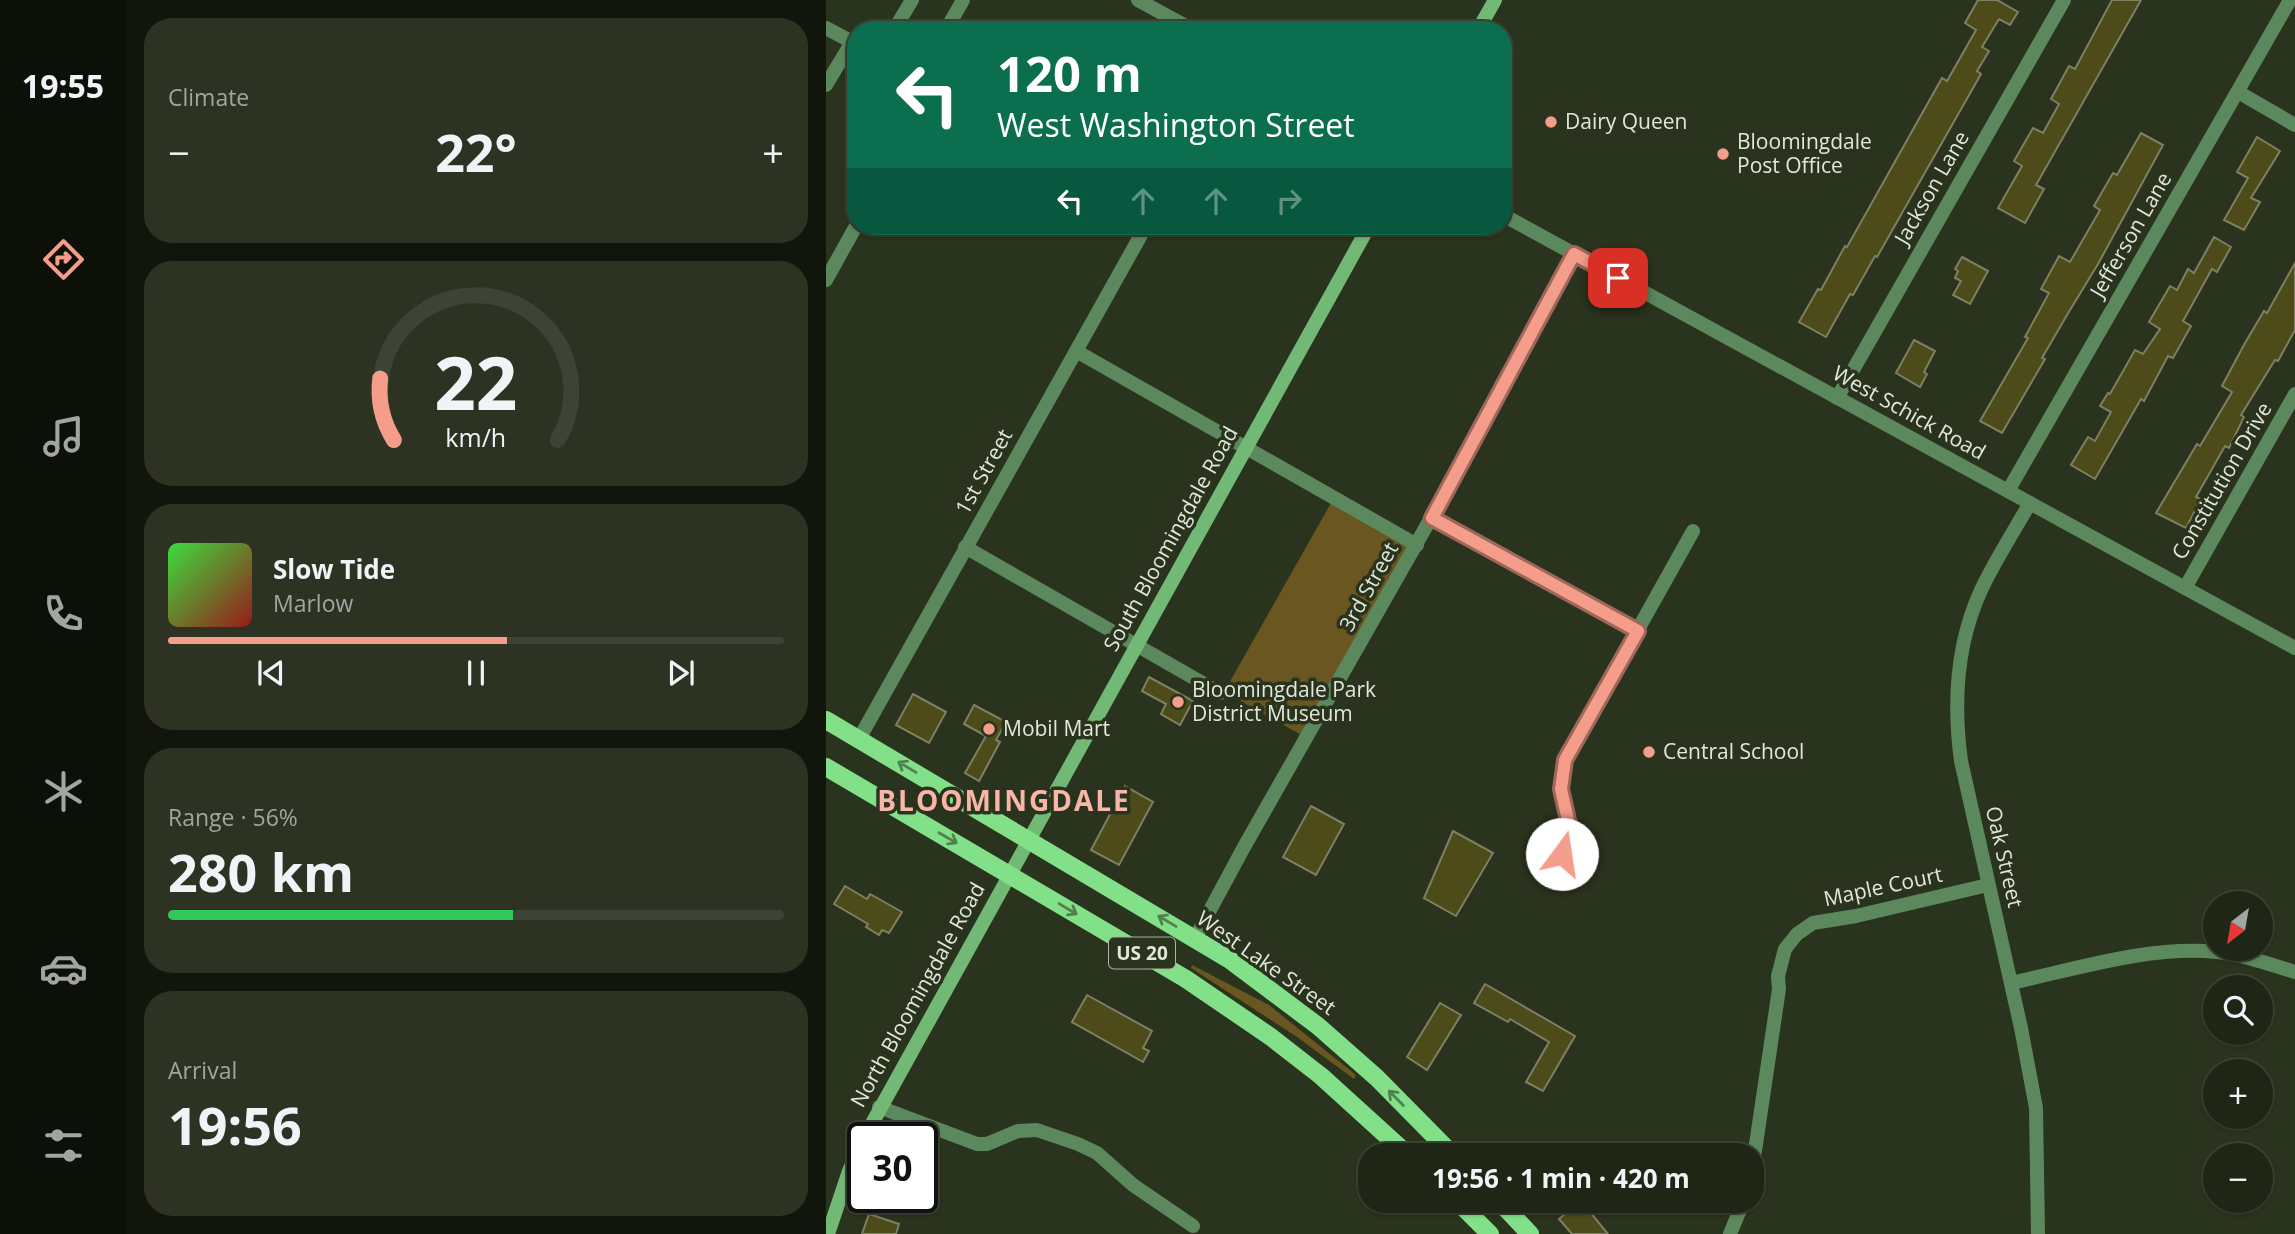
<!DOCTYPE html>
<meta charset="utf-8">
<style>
:root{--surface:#202616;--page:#2d3223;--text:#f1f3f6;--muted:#a2a5a1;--line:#3d4335;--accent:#f49d8b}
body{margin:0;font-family:"Open Sans",sans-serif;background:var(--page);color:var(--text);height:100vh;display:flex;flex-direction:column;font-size:26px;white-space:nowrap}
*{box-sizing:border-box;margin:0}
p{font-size:23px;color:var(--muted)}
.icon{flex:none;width:38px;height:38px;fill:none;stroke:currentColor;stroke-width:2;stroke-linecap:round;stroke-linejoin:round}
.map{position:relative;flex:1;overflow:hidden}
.side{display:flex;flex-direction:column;gap:18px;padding:18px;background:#12150c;width:700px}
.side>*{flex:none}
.hud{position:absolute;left:21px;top:21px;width:665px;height:214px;border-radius:28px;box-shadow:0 2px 5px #0004,0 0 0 2px var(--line);background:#0b6e4f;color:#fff;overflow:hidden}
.needle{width:46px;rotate:211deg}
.tools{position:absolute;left:1377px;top:891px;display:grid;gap:14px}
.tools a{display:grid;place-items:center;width:70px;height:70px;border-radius:50%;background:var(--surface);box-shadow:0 2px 5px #0004,0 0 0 2px var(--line);font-size:35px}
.speed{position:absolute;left:21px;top:1122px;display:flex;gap:14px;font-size:35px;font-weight:700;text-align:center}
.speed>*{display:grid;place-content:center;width:91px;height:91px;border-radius:50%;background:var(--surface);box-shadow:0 2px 5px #0004,0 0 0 2px var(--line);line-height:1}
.speed .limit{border:4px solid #111;border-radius:10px;background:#fff;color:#111}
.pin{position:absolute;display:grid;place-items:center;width:60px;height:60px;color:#fff;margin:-30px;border-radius:14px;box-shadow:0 4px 10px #0006}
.me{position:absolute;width:77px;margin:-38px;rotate:14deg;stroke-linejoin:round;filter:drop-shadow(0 0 5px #0008)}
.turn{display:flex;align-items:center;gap:24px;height:147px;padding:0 35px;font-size:32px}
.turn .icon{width:91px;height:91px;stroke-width:2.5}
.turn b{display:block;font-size:49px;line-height:60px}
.lanes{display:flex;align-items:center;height:66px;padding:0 35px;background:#0003;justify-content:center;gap:35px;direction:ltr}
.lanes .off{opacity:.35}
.big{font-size:52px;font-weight:700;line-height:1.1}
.side .tile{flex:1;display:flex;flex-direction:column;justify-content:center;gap:10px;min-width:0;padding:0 24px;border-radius:28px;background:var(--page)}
.side .dial{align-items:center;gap:0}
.dial svg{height:182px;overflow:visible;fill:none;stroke:var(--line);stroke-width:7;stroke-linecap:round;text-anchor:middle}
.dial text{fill:var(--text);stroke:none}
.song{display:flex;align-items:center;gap:21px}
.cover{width:84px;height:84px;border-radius:10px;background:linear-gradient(135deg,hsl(120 70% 55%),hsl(0 70% 35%))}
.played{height:7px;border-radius:4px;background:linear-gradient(90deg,var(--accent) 55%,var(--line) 55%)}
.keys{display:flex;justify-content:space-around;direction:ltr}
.heat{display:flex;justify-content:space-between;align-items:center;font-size:38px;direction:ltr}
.charge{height:10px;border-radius:5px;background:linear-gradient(90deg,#34c759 56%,var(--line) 0)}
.trip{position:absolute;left:532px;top:1143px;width:406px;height:70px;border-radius:28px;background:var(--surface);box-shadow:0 2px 5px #0004,0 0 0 2px var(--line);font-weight:700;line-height:70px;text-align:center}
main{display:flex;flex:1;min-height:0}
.tabs{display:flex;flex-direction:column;width:126px;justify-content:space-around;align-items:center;background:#0d0f09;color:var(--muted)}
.tabs .icon{width:49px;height:49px}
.tabs .current{color:var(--accent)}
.tabs b{font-size:32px;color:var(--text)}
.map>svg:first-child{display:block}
.green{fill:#695620}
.building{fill:#4c4b19;stroke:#7f7f64;stroke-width:2}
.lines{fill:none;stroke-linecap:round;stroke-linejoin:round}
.minor{stroke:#5c885e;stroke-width:14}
.tertiary{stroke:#5c885e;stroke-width:14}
.secondary{stroke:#72b976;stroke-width:14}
.primary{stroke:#82e088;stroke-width:18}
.oneway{stroke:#52814d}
.route-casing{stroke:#9f665a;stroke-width:18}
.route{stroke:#f49d8b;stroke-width:12}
.poi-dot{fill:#f49d8b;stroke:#2a331d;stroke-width:2.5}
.labels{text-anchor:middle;stroke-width:7;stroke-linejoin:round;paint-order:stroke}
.shield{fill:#2a331d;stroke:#aab1a1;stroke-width:2}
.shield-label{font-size:19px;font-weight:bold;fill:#e1e7d9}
.poi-label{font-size:21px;fill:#e1e7d9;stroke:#2a331d;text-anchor:start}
.street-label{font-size:21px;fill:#e1e7d9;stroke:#2a331d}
.district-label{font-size:28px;font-weight:bold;letter-spacing:2px;fill:#f8b6a8;stroke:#2a331d}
</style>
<main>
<nav class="tabs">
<b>19:55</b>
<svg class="icon current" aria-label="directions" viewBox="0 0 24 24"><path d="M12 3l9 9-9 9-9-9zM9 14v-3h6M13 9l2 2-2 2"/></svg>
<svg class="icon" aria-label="music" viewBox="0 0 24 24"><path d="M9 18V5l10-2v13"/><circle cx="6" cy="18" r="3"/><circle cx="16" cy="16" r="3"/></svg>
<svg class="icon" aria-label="phone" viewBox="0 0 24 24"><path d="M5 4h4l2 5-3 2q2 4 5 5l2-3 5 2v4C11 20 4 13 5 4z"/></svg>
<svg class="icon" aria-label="climate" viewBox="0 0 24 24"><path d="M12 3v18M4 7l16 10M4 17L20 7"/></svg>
<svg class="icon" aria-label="car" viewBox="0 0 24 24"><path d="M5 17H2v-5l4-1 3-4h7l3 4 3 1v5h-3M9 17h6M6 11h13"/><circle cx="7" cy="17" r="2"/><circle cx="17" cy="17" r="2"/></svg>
<svg class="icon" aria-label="filters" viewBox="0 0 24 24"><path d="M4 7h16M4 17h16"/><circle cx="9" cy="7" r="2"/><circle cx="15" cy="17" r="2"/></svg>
</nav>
<section class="side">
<div class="tile"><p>Climate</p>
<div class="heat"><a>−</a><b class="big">22°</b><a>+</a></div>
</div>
<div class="tile dial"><svg viewBox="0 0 100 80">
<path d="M14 69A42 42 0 1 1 86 69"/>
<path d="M14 69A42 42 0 0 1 8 42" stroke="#f49d8b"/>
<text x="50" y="56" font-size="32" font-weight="700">22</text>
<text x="50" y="72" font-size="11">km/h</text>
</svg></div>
<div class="tile">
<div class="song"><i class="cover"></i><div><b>Slow Tide</b><p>Marlow</p></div></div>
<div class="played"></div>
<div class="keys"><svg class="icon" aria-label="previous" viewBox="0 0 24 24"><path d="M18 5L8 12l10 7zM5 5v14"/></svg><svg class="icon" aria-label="pause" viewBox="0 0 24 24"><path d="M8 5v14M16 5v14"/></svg><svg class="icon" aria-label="next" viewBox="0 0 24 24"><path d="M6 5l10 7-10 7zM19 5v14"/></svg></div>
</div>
<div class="tile"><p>Range · 56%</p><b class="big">280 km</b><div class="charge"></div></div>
<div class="tile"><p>Arrival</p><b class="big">19:56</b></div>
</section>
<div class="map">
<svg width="1469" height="1234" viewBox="0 0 1469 1234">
<rect width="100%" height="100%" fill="#2a331d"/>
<g class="green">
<polygon points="505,503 585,547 479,737 398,692"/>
<polygon points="366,965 443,1005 530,1075 528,1079 471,1037 365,968"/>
</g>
<g class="building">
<polygon points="1152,0 1171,0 1192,12 1184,25 1173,19 1156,47 1163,51 1151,71 1155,74 1051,257 1049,256 1027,295 1024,294 1000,337 973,322 992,289 995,290 1019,246 1021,247 1116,78 1121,81 1150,30 1139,23"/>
<polygon points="1286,0 1315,0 1210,185 1218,189 1199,223 1172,208 1196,166 1188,161 1207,128 1217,133 1233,104 1225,99 1243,66 1249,69"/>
<polygon points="1315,133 1337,145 1272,264 1241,315 1216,358 1219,359 1176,433 1154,421 1202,338 1199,337 1223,293 1215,289 1233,256 1244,262 1274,210 1268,206 1287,173 1291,175"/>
<polygon points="1431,137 1454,151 1425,198 1434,202 1418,230 1398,220 1422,178 1411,172"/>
<polygon points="1388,237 1405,247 1391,272 1386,269 1357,321 1365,326 1347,358 1342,356 1318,401 1315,399 1269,479 1245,465 1262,437 1269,441 1285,412 1274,406 1282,393 1284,394 1309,350 1317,354 1334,329 1323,322 1344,286 1351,290 1362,269 1368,273"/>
<polygon points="1136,257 1162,271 1144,304 1127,295 1135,281 1129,278 1132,271 1129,269"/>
<polygon points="1469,263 1469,330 1452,361 1449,360 1415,415 1418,417 1403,448 1399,446 1370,497 1375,499 1360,528 1330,513 1371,444 1374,446 1406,392 1396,386 1419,343 1438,311 1441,313"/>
<polygon points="1088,340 1109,351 1098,372 1101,374 1094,387 1070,373"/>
<polygon points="323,677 367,701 354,725 335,714 340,704 316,691"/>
<polygon points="87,694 120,712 103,743 70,725"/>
<polygon points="148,705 180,722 170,740 174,742 153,781 139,773 160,736 138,724"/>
<polygon points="299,786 327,802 293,865 265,850"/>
<polygon points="485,806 518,824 490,875 457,857"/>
<polygon points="627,831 667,853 630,916 598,898"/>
<polygon points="19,886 41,899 44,894 76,912 63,933 56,930 53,935 40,927 42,924 8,904"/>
<polygon points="659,984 749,1036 717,1091 700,1082 723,1042 684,1019 682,1022 648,1003"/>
<polygon points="261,995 326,1031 317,1048 323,1051 317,1062 246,1022"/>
<polygon points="614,1003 635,1015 601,1070 581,1057"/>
<polygon points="755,1201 782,1234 746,1234 733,1219"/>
<polygon points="43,1214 73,1224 70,1234 36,1234"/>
</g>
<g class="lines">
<g class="minor">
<polyline points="312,0 367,30"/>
<polyline points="0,28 30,44"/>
<polyline points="68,30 86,0"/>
<polyline points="120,30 137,0"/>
<polyline points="0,85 26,42"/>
<polyline points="1412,92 1469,125"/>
<polyline points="0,280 30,226"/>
<polyline points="250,351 591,545"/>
<polyline points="1011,398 1238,0"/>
<polyline points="1182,491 1464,0"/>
<path d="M1204,503C1188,531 1170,559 1156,588C1130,643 1127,702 1135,761L1195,1028L1210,1108L1212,1234"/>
<polyline points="605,518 812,631"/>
<polyline points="139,547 394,693"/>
<polyline points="1359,588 1469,394"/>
<polyline points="33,739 320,226"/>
<polyline points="746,838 735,789 739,760 867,531"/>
<circle cx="749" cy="852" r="14"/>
<polyline points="369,938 418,847 605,518 748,254"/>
<path d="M1185,983C1250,969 1325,945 1391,952C1418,955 1443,964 1469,972"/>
<polyline points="53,1107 151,1144 161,1144 192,1131 211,1130 252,1144 271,1153 307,1185 367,1226"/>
<polyline points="926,1171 953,989 952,976 959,949 971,934 987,923 1030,916 1162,885"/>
<polyline points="904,1234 918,1200"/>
</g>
<polyline class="tertiary" points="677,215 1469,648"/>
<g class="secondary">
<polyline points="652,30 669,0"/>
<polyline points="38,1138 543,226"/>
<polyline points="2,1234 23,1171 37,1139"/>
</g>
<g class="primary">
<polyline points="0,720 404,960 492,1026 551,1078 627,1155"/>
<polyline points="0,767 360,979 445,1037 495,1076 582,1155"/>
<polyline points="630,1200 664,1234"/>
<polyline points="672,1200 704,1234"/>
</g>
</g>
<defs><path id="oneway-shaft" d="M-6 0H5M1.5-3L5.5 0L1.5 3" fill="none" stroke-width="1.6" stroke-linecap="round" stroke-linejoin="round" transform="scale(1.75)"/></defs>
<g class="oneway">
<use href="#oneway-shaft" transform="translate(81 767) rotate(-149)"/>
<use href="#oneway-shaft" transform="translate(122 838) rotate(30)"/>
<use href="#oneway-shaft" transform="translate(242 909) rotate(31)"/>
<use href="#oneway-shaft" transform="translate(341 921) rotate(-149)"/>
<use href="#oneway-shaft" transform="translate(570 1098) rotate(-135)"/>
</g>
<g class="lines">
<g class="route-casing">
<polyline id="route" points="736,854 738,844 746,838 735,789 739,760 812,631 606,518 748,254 792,278"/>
</g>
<use href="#route" class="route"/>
</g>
<g class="poi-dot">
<circle cx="725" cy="122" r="7"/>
<circle cx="897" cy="154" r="7"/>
<circle cx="352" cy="702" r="7"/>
<circle cx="163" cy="729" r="7"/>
<circle cx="823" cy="752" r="7"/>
</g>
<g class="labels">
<rect class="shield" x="283" y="937.5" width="66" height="31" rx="5"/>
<g class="shield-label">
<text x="316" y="960">US 20</text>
</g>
<g class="poi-label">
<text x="739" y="129">Dairy Queen</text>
<text x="911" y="149">Bloomingdale<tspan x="911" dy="24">Post Office</tspan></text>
<text x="366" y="697">Bloomingdale Park<tspan x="366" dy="24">District Museum</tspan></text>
<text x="177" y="736">Mobil Mart</text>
<text x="837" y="759">Central School</text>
</g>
<g class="street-label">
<text transform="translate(1106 188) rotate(-60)" y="7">Jackson Lane</text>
<text transform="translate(1305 235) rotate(-60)" y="7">Jefferson Lane</text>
<text transform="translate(1083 413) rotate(29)" y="7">West Schick Road</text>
<text transform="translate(158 472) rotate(-61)" y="7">1st Street</text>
<text transform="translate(1396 481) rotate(-60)" y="7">Constitution Drive</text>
<text transform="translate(345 539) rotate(-61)" y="7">South Bloomingdale Road</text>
<text transform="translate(543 587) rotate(-61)" y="7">3rd Street</text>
<text transform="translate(1178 857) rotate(77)" y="7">Oak Street</text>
<text transform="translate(1057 887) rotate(-12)" y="7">Maple Court</text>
<text transform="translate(440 963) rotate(35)" y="7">West Lake Street</text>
<text transform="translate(92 995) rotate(-61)" y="7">North Bloomingdale Road</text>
</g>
<g class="district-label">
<text x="178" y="811">BLOOMINGDALE</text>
</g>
</g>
</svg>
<div class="tools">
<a><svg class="needle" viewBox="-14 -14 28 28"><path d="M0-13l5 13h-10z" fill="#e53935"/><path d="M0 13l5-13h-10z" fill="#a2a5a1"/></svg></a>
<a><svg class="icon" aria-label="search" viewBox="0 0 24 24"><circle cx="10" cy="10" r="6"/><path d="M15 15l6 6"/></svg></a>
<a>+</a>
<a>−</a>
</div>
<div class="speed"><div class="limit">30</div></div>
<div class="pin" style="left:792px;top:278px;background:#d93025"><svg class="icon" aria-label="arrive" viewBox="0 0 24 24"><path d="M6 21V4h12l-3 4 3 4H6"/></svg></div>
<svg class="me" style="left:736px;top:854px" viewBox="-20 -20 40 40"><circle r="19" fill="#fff"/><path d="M0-13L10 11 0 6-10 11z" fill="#f49d8b"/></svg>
<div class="trip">19:56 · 1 min · 420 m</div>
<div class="hud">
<div class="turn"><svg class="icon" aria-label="left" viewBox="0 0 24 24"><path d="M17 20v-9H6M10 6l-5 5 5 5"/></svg><div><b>120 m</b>West Washington Street</div></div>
<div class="lanes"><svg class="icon" aria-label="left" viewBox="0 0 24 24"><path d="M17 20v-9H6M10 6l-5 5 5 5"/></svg><svg class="icon off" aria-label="ahead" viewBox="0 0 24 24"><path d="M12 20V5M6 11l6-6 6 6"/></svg><svg class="icon off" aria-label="ahead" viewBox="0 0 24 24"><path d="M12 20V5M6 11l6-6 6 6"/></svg><svg class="icon off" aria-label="right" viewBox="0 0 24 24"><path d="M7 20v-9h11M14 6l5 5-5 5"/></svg></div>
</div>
</div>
</main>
